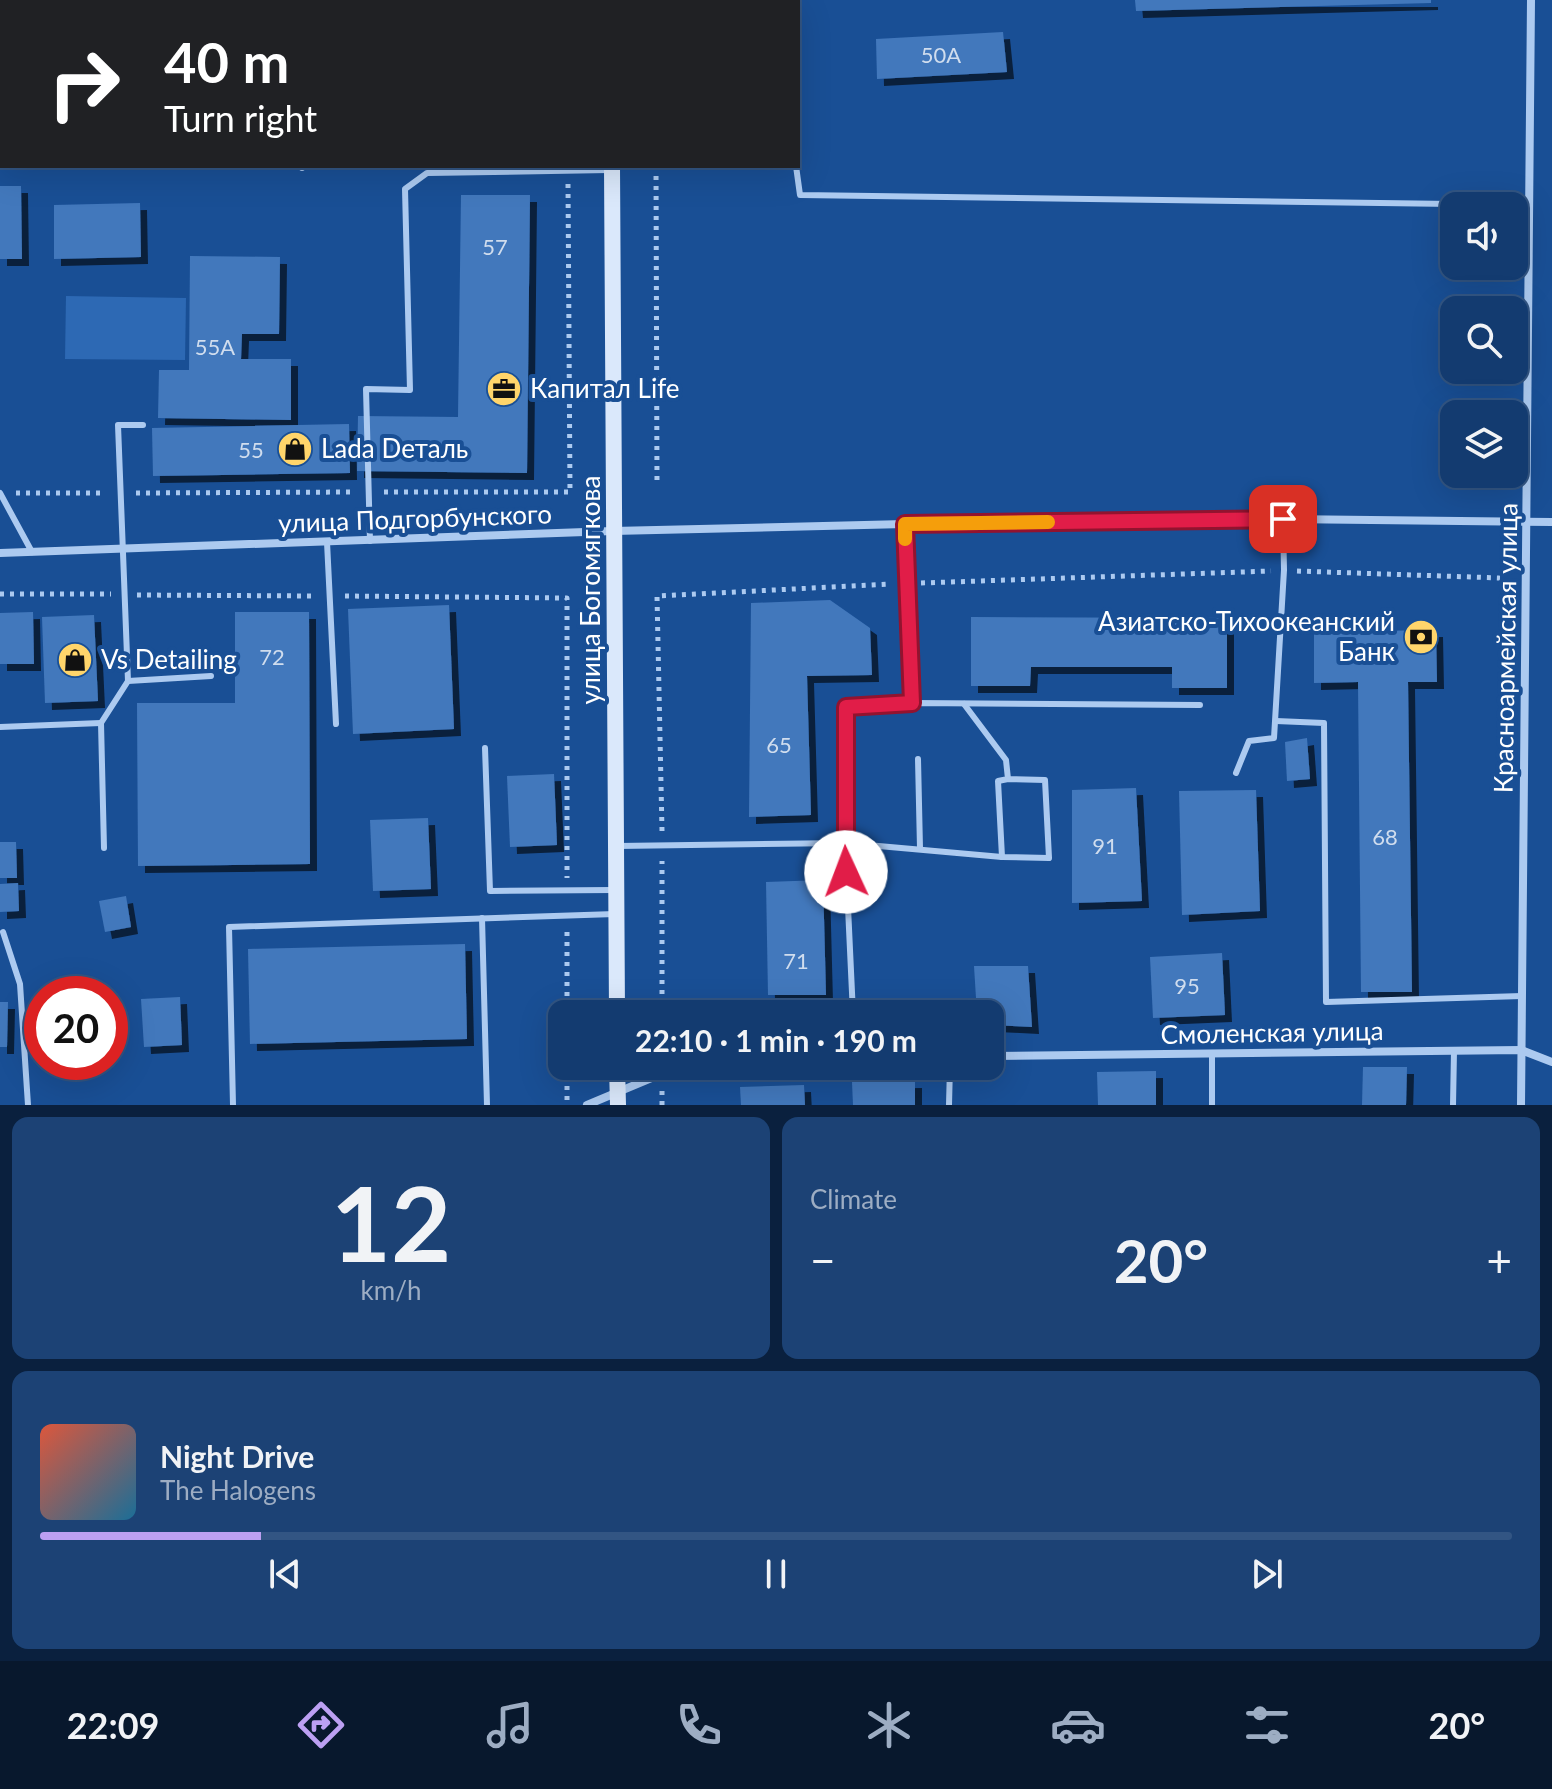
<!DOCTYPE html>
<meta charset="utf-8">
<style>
:root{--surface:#133b70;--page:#1c4275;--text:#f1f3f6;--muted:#9dadc3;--line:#325583;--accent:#bca0f2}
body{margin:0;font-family:Lato,sans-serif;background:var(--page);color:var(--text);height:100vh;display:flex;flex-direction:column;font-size:30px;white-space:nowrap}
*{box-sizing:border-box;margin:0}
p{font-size:26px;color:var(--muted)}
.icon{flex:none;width:44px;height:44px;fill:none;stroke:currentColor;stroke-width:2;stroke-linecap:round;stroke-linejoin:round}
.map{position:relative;height:1105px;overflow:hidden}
.panel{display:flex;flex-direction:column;gap:12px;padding:12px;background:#0a203e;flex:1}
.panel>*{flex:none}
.guide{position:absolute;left:0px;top:0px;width:800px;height:168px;box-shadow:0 8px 32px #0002,0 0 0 2px var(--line);background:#202124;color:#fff;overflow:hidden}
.fabs{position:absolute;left:1440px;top:192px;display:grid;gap:16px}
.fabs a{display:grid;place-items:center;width:88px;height:88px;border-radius:16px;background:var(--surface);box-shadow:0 8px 32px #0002,0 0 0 2px var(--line);font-size:40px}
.speed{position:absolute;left:24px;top:976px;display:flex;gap:16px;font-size:40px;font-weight:700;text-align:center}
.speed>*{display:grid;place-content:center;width:104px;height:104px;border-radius:50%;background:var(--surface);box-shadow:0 8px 32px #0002,0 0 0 2px var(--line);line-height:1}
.speed .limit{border:12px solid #d22;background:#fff;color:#111}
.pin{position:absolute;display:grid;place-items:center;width:68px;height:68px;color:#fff;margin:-34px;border-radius:16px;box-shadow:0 4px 12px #0006}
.me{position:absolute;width:88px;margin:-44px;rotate:358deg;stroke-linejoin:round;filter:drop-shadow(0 0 6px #0008)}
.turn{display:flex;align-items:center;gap:28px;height:168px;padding:0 32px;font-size:36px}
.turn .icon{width:104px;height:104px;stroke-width:2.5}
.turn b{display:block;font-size:56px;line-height:68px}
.big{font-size:60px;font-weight:700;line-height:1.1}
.panel .tile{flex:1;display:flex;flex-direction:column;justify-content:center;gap:12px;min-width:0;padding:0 28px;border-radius:16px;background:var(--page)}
.panel .dial{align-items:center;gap:0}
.dial b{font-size:104px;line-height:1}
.song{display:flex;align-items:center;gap:24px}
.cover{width:96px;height:96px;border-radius:12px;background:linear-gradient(135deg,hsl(10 70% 55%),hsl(200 70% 35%))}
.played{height:8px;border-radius:4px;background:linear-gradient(90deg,var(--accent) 15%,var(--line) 15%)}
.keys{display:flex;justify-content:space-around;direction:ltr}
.heat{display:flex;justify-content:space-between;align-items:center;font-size:44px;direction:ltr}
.panel .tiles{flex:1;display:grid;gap:12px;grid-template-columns:1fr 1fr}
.tile:last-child{grid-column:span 2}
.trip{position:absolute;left:548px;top:1000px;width:456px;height:80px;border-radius:16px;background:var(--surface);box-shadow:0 8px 32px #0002,0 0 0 2px var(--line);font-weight:700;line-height:80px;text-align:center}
.tabs{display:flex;height:128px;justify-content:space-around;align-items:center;background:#08182d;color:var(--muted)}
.tabs .icon{width:56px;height:56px}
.tabs .on{color:var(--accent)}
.tabs b{font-size:36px;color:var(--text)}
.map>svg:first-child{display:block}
.green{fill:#2d69b4}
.building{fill:#4278bc;filter:url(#shadow)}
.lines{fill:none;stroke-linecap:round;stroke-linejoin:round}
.path{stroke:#accaf0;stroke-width:5;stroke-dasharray:4 6;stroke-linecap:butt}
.lane{stroke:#accaf0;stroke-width:6}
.street{stroke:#accaf0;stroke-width:8}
.secondary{stroke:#dae8fb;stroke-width:16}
.route-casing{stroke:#92132f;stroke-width:20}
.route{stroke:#e11d48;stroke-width:14}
.slow{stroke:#f59e0b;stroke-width:14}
.labels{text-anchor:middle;stroke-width:8;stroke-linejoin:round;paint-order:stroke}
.number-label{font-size:22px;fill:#d0ddee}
.poi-label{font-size:26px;fill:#fff;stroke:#194f95;text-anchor:start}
.street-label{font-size:26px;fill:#fff;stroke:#194f95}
</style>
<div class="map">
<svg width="1552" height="1105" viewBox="0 0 1552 1105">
<defs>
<filter id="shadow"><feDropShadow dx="7" dy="7" stdDeviation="0" flood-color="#0009"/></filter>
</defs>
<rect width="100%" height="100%" fill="#194f95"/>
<polygon class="green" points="66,296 186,298 185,360 65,359"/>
<g class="building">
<polygon points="1135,0 1431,0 1431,3 1136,11"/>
<polygon points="1003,32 1007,72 877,79 876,39"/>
<polygon points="0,186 21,186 22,259 0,259"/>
<polygon points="461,195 530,195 527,473 357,471 358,416 458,417"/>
<polygon points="140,203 141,257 54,259 54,205"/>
<polygon points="190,256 280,257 279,334 242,334 241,359 291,359 291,420 158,418 159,370 189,370"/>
<polygon points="349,424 350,473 153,476 152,428"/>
<polygon points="830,600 870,628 872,675 807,676 811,815 749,817 751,603"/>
<polygon points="449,605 454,729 353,734 348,609"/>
<polygon points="33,612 34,664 0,664 0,613"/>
<polygon points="235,612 309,612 310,864 138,866 137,703 235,703"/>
<polygon points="94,615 98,701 45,703 42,617"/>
<polygon points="971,617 1227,618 1227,688 1172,688 1172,667 1031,667 1030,686 971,686"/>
<polygon points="1436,630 1437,682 1408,682 1412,992 1361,992 1358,682 1314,683 1314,632"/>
<polygon points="1307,738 1310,779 1287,781 1285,742"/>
<polygon points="554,774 557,845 510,847 507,776"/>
<polygon points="1136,788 1142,901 1072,903 1072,790"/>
<polygon points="1256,790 1260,911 1182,915 1179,791"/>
<polygon points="428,818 431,889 373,891 370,820"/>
<polygon points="0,842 16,842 17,878 0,878"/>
<polygon points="823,880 826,995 768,995 766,882"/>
<polygon points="18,883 19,911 0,912 0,884"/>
<polygon points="126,896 131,927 105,932 99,901"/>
<polygon points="465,944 467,1039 250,1044 248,949"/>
<polygon points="1222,953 1225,1015 1153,1018 1150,957"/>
<polygon points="974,966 1028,966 1032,1027 990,1025 990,1014 977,1014"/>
<polygon points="180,997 182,1045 144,1047 141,999"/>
<polygon points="0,1002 8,1002 7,1047 0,1047"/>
<polygon points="1363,1067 1407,1067 1406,1105 1362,1105"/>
<polygon points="1156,1071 1156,1105 1098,1105 1097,1072"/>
<polygon points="915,1081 915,1105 853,1105 852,1082"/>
<polygon points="804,1085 805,1105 741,1105 740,1087"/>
</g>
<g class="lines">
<g class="path">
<polyline points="567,0 567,2"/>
<polyline points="655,0 655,2"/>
<polyline points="656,166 657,485"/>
<polyline points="384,492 570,492 568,183"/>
<polyline points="16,493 106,493"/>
<polyline points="136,493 354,492"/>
<polyline points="1297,571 1500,578"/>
<polyline points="921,583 1271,571"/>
<polyline points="0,594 111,594"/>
<polyline points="137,595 315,596"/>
<polyline points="345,596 567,598 567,878"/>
<polyline points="662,831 657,596 891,584"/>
<polyline points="567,932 567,1014"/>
<polyline points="662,1014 662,861"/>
<polyline points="567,1066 567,1105"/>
<polyline points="662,1091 662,1105"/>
</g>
<g class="lane">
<polyline points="74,0 81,2"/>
<polyline points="452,0 452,2"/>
<polyline points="0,90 2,89"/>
<polyline points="0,152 2,152"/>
<polyline points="302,166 302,168"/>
<polyline points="796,166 800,195 1529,205"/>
<polyline points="0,493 32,552"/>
<polyline points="905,524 912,703"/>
<polyline points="370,541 366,389 410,390 405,189 427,173 609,170"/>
<polyline points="327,542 336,724"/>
<polyline points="128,681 211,676"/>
<polyline points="964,704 1006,760 1008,779 1045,780 1049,858 1002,857 998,781 1008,779"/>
<polyline points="1276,721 1324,723 1326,1002 1522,996"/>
<polyline points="0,727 101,723"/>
<polyline points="485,748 490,891 613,890"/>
<polyline points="918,759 920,848"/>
<polyline points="1236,773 1249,741 1274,738 1284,570 1283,519"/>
<polyline points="617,846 845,843 1002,857"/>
<polyline points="104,848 101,723 128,681 118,425 143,425"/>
<polyline points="482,918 487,1105"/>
<polyline points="3,932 20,984 28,1105"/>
<polyline points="853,1014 845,843 846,707 912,703 1200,705"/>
<polyline points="1212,1053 1212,1105"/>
<polyline points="233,1105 229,927 615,914"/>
<polyline points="949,1105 950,1066"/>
<polyline points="1453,1105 1454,1051"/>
</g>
<g class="street">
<polyline points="0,553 613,531 905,524 1283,519 1552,522"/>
<polyline points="990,1056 1521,1050 1552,1062"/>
<polyline points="587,1105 661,1074 797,1066"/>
<polyline points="1521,1105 1531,0"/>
</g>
<g class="secondary">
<polyline points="612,0 612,2"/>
<polyline points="612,166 617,1014"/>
<polyline points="617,1066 618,1105"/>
</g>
</g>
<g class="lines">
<g class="route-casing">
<polyline id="route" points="846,872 846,707 912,703 905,524 1283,519"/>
</g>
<use href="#route" class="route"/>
<polyline class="slow" points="905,539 905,524 1048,522"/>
</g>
<defs>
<g id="office-disc" transform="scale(1.8)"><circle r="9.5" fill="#ffd56b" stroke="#194f95"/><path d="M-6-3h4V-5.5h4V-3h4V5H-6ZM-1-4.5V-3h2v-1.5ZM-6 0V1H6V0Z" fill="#111"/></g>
<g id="shop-disc" transform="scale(1.8)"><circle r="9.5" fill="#ffd56b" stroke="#194f95"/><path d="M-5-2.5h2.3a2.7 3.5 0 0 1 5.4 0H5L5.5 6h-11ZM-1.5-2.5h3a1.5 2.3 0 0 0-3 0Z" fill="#111"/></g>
<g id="bank-disc" transform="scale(1.8)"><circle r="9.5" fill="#ffd56b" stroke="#194f95"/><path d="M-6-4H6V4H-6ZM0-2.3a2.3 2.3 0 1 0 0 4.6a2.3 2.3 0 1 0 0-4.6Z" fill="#111"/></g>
</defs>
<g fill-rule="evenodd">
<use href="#office-disc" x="504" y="389"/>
<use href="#shop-disc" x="295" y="449"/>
<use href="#bank-disc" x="1421" y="637"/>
<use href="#shop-disc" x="75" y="660"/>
</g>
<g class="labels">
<g class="number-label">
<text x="941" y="63">50А</text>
<text x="495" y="255">57</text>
<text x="215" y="355">55А</text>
<text x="251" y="458">55</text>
<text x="272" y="665">72</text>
<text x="779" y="753">65</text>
<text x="1385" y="845">68</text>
<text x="1105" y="854">91</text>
<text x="796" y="969">71</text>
<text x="1187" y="994">95</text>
</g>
<g class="poi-label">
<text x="530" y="398">Капитал Life</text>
<text x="321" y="458">Lada Dеталь</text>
<text x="1395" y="631" text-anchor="end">Азиатско-Тихоокеанский<tspan x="1395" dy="30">Банк</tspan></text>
<text x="101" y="669">Vs Detailing</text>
</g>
<g class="street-label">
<text transform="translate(415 519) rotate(-2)" y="9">улица Подгорбунского</text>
<text transform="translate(591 590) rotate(-90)" y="9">улица Богомягкова</text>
<text transform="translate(1506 648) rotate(-89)" y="9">Красноармейская улица</text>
<text transform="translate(1272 1033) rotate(-1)" y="9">Смоленская улица</text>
</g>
</g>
</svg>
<div class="fabs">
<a><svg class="icon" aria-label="sound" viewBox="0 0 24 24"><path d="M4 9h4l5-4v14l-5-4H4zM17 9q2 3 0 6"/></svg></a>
<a><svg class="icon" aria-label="search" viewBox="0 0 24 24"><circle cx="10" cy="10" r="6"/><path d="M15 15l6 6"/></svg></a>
<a><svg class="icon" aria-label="layers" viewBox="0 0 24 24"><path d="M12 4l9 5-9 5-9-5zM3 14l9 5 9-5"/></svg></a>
</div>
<div class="speed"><div class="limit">20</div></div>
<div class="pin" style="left:1283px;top:519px;background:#d93025"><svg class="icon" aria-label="arrive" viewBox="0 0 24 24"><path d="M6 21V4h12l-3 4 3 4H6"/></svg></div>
<svg class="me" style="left:846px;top:872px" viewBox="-20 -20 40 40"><circle r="19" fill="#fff"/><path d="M0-13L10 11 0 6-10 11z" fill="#e11d48"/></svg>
<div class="trip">22:10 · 1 min · 190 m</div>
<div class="guide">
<div class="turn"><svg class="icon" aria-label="right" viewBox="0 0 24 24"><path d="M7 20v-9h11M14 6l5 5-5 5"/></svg><div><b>40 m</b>Turn right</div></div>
</div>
</div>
<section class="panel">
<div class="tiles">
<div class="tile dial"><b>12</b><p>km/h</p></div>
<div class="tile"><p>Climate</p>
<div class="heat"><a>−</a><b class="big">20°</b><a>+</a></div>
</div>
<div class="tile">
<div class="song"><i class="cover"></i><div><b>Night Drive</b><p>The Halogens</p></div></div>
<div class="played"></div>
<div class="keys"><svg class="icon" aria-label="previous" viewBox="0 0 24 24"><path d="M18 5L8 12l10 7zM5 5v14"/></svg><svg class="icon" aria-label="pause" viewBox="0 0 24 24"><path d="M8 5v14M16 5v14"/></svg><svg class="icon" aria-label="next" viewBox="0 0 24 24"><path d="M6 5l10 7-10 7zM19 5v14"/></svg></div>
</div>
</div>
</section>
<nav class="tabs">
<b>22:09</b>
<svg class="icon on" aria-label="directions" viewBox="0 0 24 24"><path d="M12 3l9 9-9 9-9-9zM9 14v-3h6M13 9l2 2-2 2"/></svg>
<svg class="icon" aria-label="music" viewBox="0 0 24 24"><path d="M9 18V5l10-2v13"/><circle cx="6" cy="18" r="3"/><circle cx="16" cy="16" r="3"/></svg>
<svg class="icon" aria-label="phone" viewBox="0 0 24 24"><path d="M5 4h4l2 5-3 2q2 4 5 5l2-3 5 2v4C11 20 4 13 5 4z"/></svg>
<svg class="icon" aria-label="climate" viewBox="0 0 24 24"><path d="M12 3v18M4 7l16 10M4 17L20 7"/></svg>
<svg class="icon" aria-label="car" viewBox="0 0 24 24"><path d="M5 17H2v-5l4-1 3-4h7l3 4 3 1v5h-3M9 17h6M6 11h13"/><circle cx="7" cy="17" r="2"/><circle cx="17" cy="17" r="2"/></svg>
<svg class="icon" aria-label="filters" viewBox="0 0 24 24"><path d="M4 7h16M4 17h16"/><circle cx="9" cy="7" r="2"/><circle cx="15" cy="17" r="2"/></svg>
<b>20°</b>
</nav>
